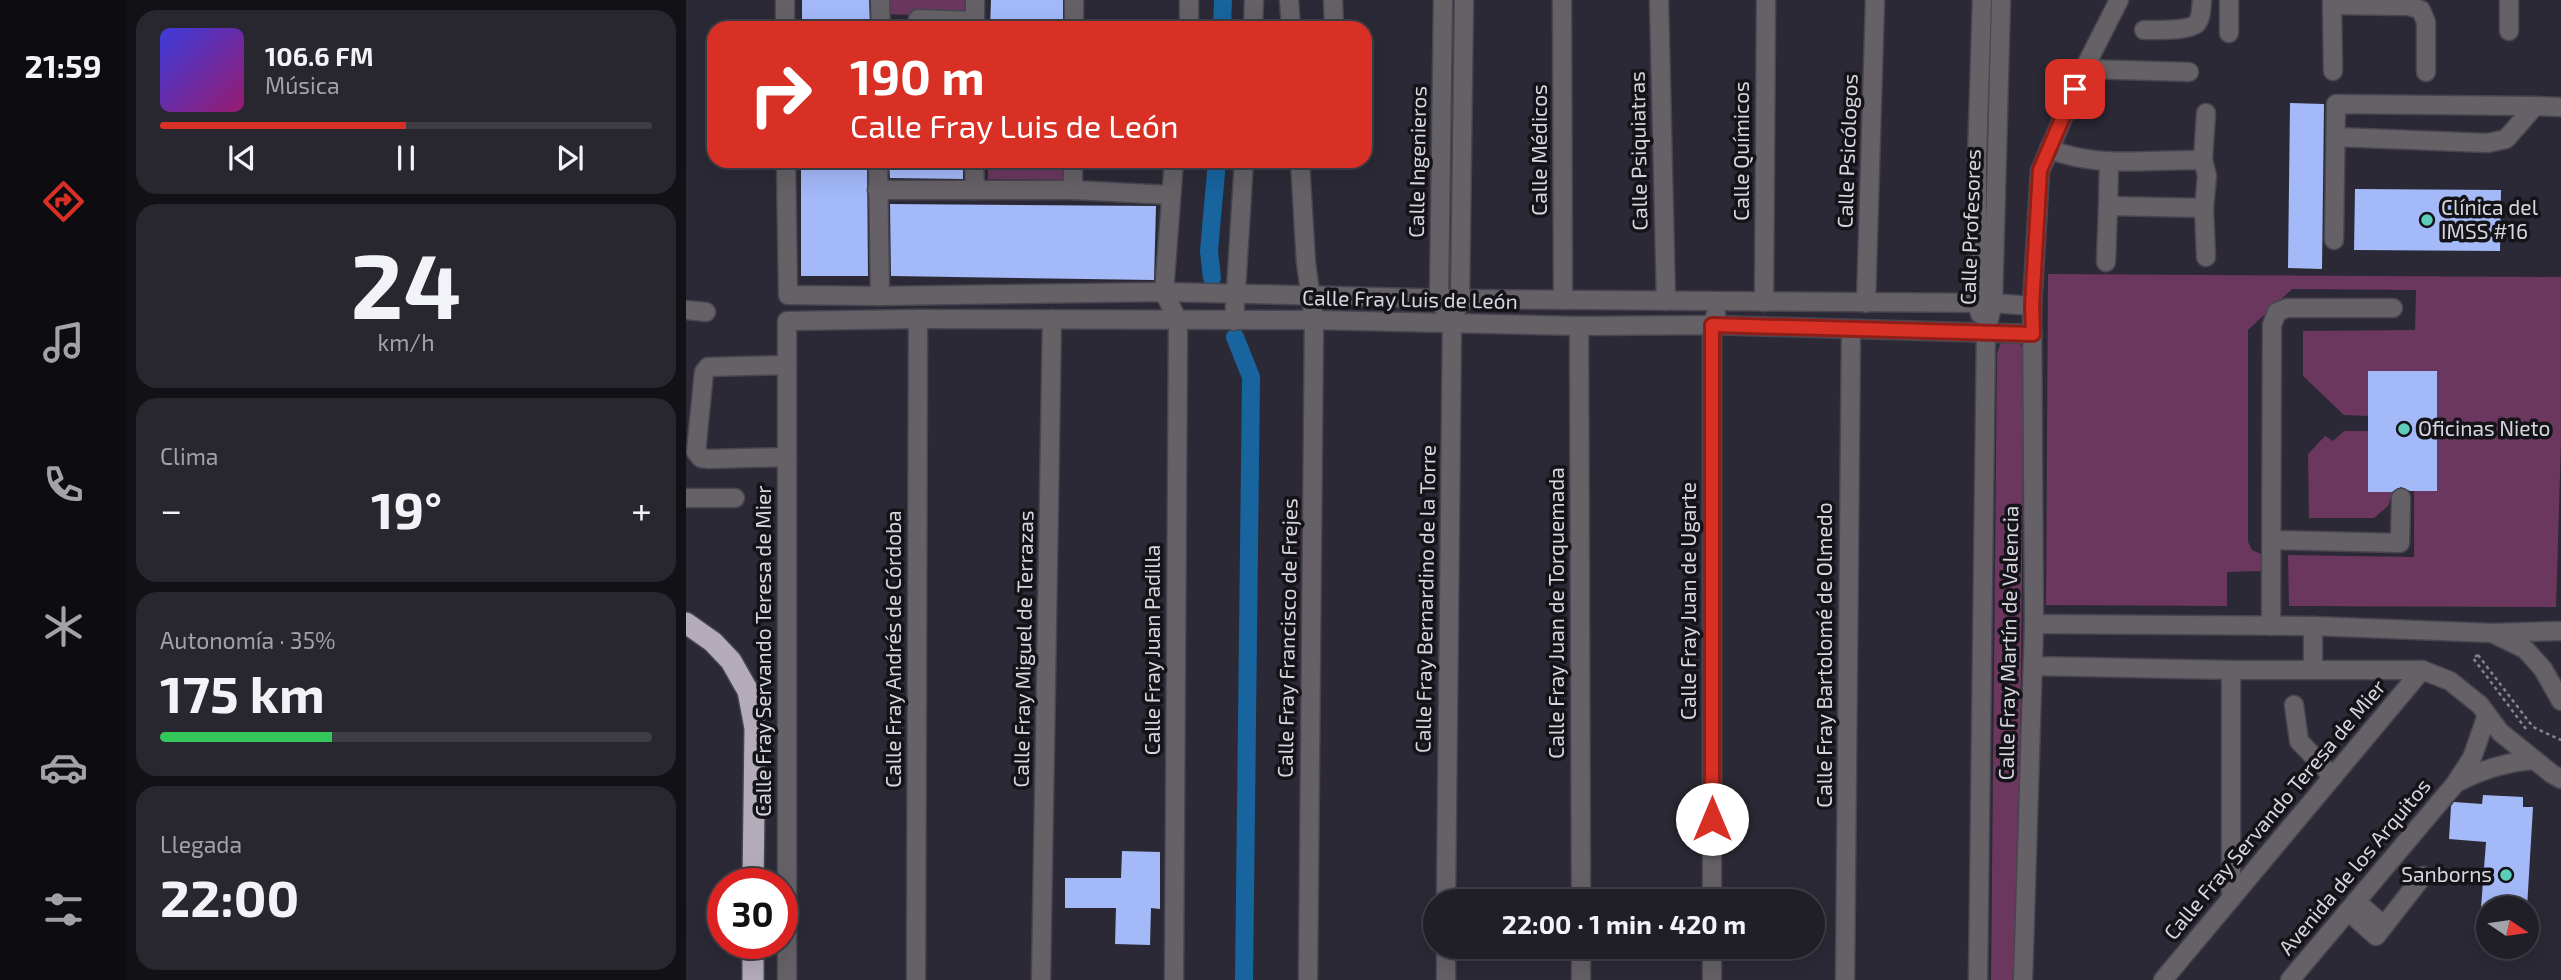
<!DOCTYPE html>
<html lang="es">
<meta charset="utf-8">
<style>
:root{--surface:#201f28;--page:#282730;--text:#f1f3f6;--muted:#a2a2a8;--line:#3d3d45;--accent:#d93025}
body{margin:0;font-family:"Exo 2",sans-serif;background:var(--page);color:var(--text);height:100vh;display:flex;flex-direction:column;font-size:26px;white-space:nowrap}
*{box-sizing:border-box;margin:0}
p{font-size:23px;color:var(--muted)}
.icon{flex:none;width:38px;height:38px;fill:none;stroke:currentColor;stroke-width:2;stroke-linecap:round;stroke-linejoin:round}
.map{position:relative;flex:1;overflow:hidden}
.drawer{display:flex;flex-direction:column;gap:10px;padding:10px;background:#121116;width:560px}
.drawer>*{flex:none}
.top-card{position:absolute;left:21px;top:21px;width:665px;height:147px;border-radius:21px;box-shadow:0 7px 28px #0002,0 0 0 2px var(--line);background:#d93025;color:#fff;overflow:hidden}
.needle{width:46px;rotate:103deg}
.tools{position:absolute;left:1790px;top:896px;display:grid;gap:14px}
.tools a{display:grid;place-items:center;width:63px;height:63px;border-radius:50%;background:var(--surface);box-shadow:0 7px 28px #0002,0 0 0 2px var(--line);font-size:35px}
.speed{position:absolute;left:21px;top:868px;display:flex;gap:14px;font-size:35px;font-weight:700;text-align:center}
.speed>*{display:grid;place-content:center;width:91px;height:91px;border-radius:50%;background:var(--surface);box-shadow:0 7px 28px #0002,0 0 0 2px var(--line);line-height:1}
.speed .limit{border:10px solid #d22;background:#fff;color:#111}
.pin{position:absolute;display:grid;place-items:center;width:60px;height:60px;color:#fff;margin:-30px;border-radius:14px;box-shadow:0 4px 10px #0006}
.me{position:absolute;width:77px;margin:-38px;rotate:0deg;stroke-linejoin:round;filter:drop-shadow(0 0 5px #0008)}
.turn{display:flex;align-items:center;gap:24px;height:147px;padding:0 28px;font-size:32px}
.turn .icon{width:91px;height:91px;stroke-width:2.5}
.turn b{display:block;font-size:49px;line-height:60px}
.big{font-size:52px;font-weight:700;line-height:1.1}
.drawer .card{flex:1;display:flex;flex-direction:column;justify-content:center;gap:10px;min-width:0;padding:0 24px;border-radius:21px;background:var(--page)}
.drawer .dial{align-items:center;gap:0}
.dial b{font-size:91px;line-height:1}
.song{display:flex;align-items:center;gap:21px}
.cover{width:84px;height:84px;border-radius:10px;background:linear-gradient(135deg,hsl(240 70% 55%),hsl(320 70% 35%))}
.played{height:7px;border-radius:4px;background:linear-gradient(90deg,var(--accent) 50%,var(--line) 50%)}
.keys{display:flex;justify-content:space-around;direction:ltr}
.heat{display:flex;justify-content:space-between;align-items:center;font-size:38px;direction:ltr}
.charge{height:10px;border-radius:5px;background:linear-gradient(90deg,#34c759 35%,var(--line) 0)}
.trip{position:absolute;left:737px;top:889px;width:402px;height:70px;border-radius:35px;background:var(--surface);box-shadow:0 7px 28px #0002,0 0 0 2px var(--line);font-weight:700;line-height:70px;text-align:center}
main{display:flex;flex:1;min-height:0}
.tabs{display:flex;flex-direction:column;width:126px;justify-content:space-around;align-items:center;background:#0d0c10;color:var(--muted)}
.tabs .icon{width:49px;height:49px}
.tabs .on{color:var(--accent)}
.tabs b{font-size:32px;color:var(--text)}
.map>svg:first-child{display:block}
.green{fill:#6b375f}
.lines{fill:none;stroke-linecap:round;stroke-linejoin:round}
.canal{stroke:#17649e;stroke-width:18}
.building{fill:#a3b9f8}
.minor-casing{stroke:#474550;stroke-width:21}
.highway-casing{stroke:#474550;stroke-width:24}
.path{stroke:#86858f;stroke-width:2.5;stroke-dasharray:3.5 3.5;stroke-linecap:butt}
.minor{stroke:#656167;stroke-width:18}
.highway{stroke:#b5acba;stroke-width:21}
.route-casing{stroke:#8d1f18;stroke-width:18}
.route{stroke:#d93025;stroke-width:12}
.poi-dot{fill:#5dceb9;stroke:#131318;stroke-width:2.5}
.labels{text-anchor:middle;stroke-width:7;stroke-linejoin:round;paint-order:stroke}
.street-label{font-size:21px;fill:#d7d6df;stroke:#131318}
.poi-label{font-size:21px;fill:#d7d6df;stroke:#131318;text-anchor:start}
</style>
<main>
<nav class="tabs">
<b>21:59</b>
<svg class="icon on" aria-label="directions" viewBox="0 0 24 24"><path d="M12 3l9 9-9 9-9-9zM9 14v-3h6M13 9l2 2-2 2"/></svg>
<svg class="icon" aria-label="music" viewBox="0 0 24 24"><path d="M9 18V5l10-2v13"/><circle cx="6" cy="18" r="3"/><circle cx="16" cy="16" r="3"/></svg>
<svg class="icon" aria-label="phone" viewBox="0 0 24 24"><path d="M5 4h4l2 5-3 2q2 4 5 5l2-3 5 2v4C11 20 4 13 5 4z"/></svg>
<svg class="icon" aria-label="climate" viewBox="0 0 24 24"><path d="M12 3v18M4 7l16 10M4 17L20 7"/></svg>
<svg class="icon" aria-label="car" viewBox="0 0 24 24"><path d="M5 17H2v-5l4-1 3-4h7l3 4 3 1v5h-3M9 17h6M6 11h13"/><circle cx="7" cy="17" r="2"/><circle cx="17" cy="17" r="2"/></svg>
<svg class="icon" aria-label="filters" viewBox="0 0 24 24"><path d="M4 7h16M4 17h16"/><circle cx="9" cy="7" r="2"/><circle cx="15" cy="17" r="2"/></svg>
</nav>
<section class="drawer">
<div class="card">
<div class="song"><i class="cover"></i><div><b>106.6 FM</b><p>Música</p></div></div>
<div class="played"></div>
<div class="keys"><svg class="icon" aria-label="previous" viewBox="0 0 24 24"><path d="M18 5L8 12l10 7zM5 5v14"/></svg><svg class="icon" aria-label="pause" viewBox="0 0 24 24"><path d="M8 5v14M16 5v14"/></svg><svg class="icon" aria-label="next" viewBox="0 0 24 24"><path d="M6 5l10 7-10 7zM19 5v14"/></svg></div>
</div>
<div class="card dial"><b>24</b><p>km/h</p></div>
<div class="card"><p>Clima</p>
<div class="heat"><a>−</a><b class="big">19°</b><a>+</a></div>
</div>
<div class="card"><p>Autonomía · 35%</p><b class="big">175 km</b><div class="charge"></div></div>
<div class="card"><p>Llegada</p><b class="big">22:00</b></div>
</section>
<div class="map">
<svg width="1875" height="980" viewBox="0 0 1875 980">
<rect width="100%" height="100%" fill="#2b2935"/>
<g class="green">
<polygon points="198,0 286,0 287,17 198,14"/>
<polygon points="302,161 377,161 377,180 302,179"/>
<polygon points="1362,274 1875,277 1875,441 1870,607 1603,606 1602,555 1728,557 1728,491 1751,491 1751,371 1682,371 1682,416 1658,415 1617,376 1617,331 1729,330 1730,290 1606,289 1562,330 1562,542 1566,550 1575,554 1576,571 1541,572 1541,606 1360,605"/>
<polygon points="1327,339 1335,345 1338,354 1332,980 1305,980 1311,354 1314,344"/>
<polygon points="1658,431 1682,431 1682,491 1707,492 1702,506 1688,518 1623,518 1622,454 1639,436 1647,441"/>
</g>
<g class="lines">
<g class="canal">
<polyline points="536,28 537,0"/>
<polyline points="526,278 523,251 531,161"/>
<polyline points="549,337 565,377 558,980"/>
</g>
</g>
<g class="building">
<polygon points="116,0 183,0 184,28 116,28"/>
<polygon points="305,0 377,0 377,28 304,28"/>
<polygon points="1604,103 1638,104 1636,269 1602,268"/>
<polygon points="115,161 181,161 182,276 115,276"/>
<polygon points="203,161 277,161 277,179 204,178"/>
<polygon points="1669,189 1815,190 1814,251 1668,250"/>
<polygon points="204,204 470,206 468,280 205,276"/>
<polygon points="1682,371 1751,371 1751,491 1724,491 1715,487 1706,492 1682,492"/>
<polygon points="1797,795 1837,797 1837,807 1847,807 1841,908 1795,908 1800,842 1763,839 1765,806 1768,802 1796,804"/>
<polygon points="436,851 474,852 474,909 465,908 464,945 429,944 430,908 379,908 379,878 435,878"/>
</g>
<g class="lines">
<g class="minor-casing">
<g id="minor">
<polyline points="99,0 99,28"/>
<polyline points="194,0 195,28"/>
<polyline points="603,0 605,28"/>
<polyline points="647,0 648,28"/>
<polyline points="757,0 753,298 757,307"/>
<polyline points="876,0 877,300"/>
<polyline points="973,0 980,301"/>
<polyline points="1646,0 1647,71"/>
<polyline points="1646,5 1723,6 1735,10 1740,22 1740,72"/>
<polyline points="232,19 289,21"/>
<polyline points="289,28 289,0"/>
<polyline points="388,28 388,0"/>
<polyline points="503,28 503,0"/>
<polyline points="567,28 568,0"/>
<path d="M1458,30C1469,30 1504,31 1511,23C1516,17 1515,7 1516,0"/>
<polyline points="1823,31 1823,0"/>
<polyline points="1543,33 1543,0"/>
<polyline points="1398,69 1503,72"/>
<polyline points="1650,137 1802,143 1820,139 1849,106 1875,107"/>
<path d="M1363,149C1412,169 1466,159 1517,160L1521,176L1518,208L1422,206L1423,161"/>
<polyline points="1517,160 1520,113"/>
<polyline points="100,161 102,295 194,296 478,292 774,299 1307,303 1346,306"/>
<polyline points="192,161 194,296"/>
<polyline points="288,161 289,190"/>
<polyline points="614,161 620,263 628,320 622,980"/>
<polyline points="191,190 387,190 485,195"/>
<polyline points="387,190 387,161"/>
<polyline points="1518,208 1520,257"/>
<polyline points="1648,240 1650,104 1849,106"/>
<polyline points="1420,262 1422,206"/>
<polyline points="1078,302 1080,0"/>
<polyline points="1180,303 1189,0"/>
<polyline points="0,310 20,312"/>
<polyline points="1294,314 1291,303 1291,159 1296,0"/>
<polyline points="548,321 558,161"/>
<polyline points="893,326 895,901"/>
<polyline points="101,457 23,459 15,458 10,452 18,372 22,367 101,365"/>
<polyline points="0,498 49,498"/>
<polyline points="1586,540 1714,543 1715,498"/>
<polyline points="1348,624 1627,626 1806,633 1875,631"/>
<polyline points="1585,626 1586,325 1591,312 1601,308 1707,308"/>
<polyline points="1627,626 1627,669"/>
<polyline points="1808,634 1839,649 1857,669 1875,701"/>
<polyline points="1347,666 1545,670 1736,670 1764,681 1794,705 1814,732 1866,774 1875,779"/>
<polyline points="1608,705 1613,741 1647,777"/>
<path d="M1772,782C1797,769 1820,762 1848,760"/>
<polyline points="1545,899 1545,670"/>
<polyline points="760,901 766,322 774,299 778,0"/>
<polyline points="1026,901 1026,325 1030,314"/>
<polyline points="1670,901 1698,926"/>
<polyline points="1662,911 1690,936 1737,876"/>
<polyline points="895,947 895,980"/>
<polyline points="1026,947 1026,980"/>
<polyline points="101,980 101,321 232,319 628,320 893,326 1026,325 1347,334"/>
<polyline points="230,980 232,319"/>
<polyline points="355,980 366,319"/>
<polyline points="488,980 492,321 478,292 488,161"/>
<polyline points="760,980 760,947"/>
<polyline points="1159,980 1165,331"/>
<polyline points="1292,980 1300,331 1307,303 1315,0"/>
<polyline points="1337,980 1348,624 1346,306 1354,171 1398,69 1433,0"/>
<polyline points="1477,980 1736,670"/>
<polyline points="1604,980 1769,784 1786,758 1801,715"/>
</g>
</g>
<g class="highway-casing">
<g id="highway">
<polyline points="0,623 27,642 45,661 62,691 69,728 67,884"/>
<polyline points="67,980 67,943"/>
</g>
</g>
<g class="path">
<polyline points="1792,655 1787,658 1840,729"/>
<polyline points="1792,655 1847,727 1875,740"/>
</g>
<use href="#minor" class="minor"/>
<use href="#highway" class="highway"/>
</g>
<g class="lines">
<g class="route-casing">
<polyline id="route" points="1026,819 1026,325 1347,334 1346,306 1354,170 1389,89"/>
</g>
<use href="#route" class="route"/>
</g>
<g class="poi-dot">
<circle cx="1741" cy="220" r="7"/>
<circle cx="1718" cy="429" r="7"/>
<circle cx="1820" cy="875" r="7"/>
</g>
<g class="labels">
<g class="street-label">
<text transform="translate(854 150) rotate(-90)" y="7">Calle Médicos</text>
<text transform="translate(953 151) rotate(-91)" y="7">Calle Psiquiatras</text>
<text transform="translate(1056 151) rotate(-90)" y="7">Calle Químicos</text>
<text transform="translate(1162 151) rotate(-88)" y="7">Calle Psicólogos</text>
<text transform="translate(732 162) rotate(-89)" y="7">Calle Ingenieros</text>
<text transform="translate(1285 227) rotate(-88)" y="7">Calle Profesores</text>
<text transform="translate(724 300) rotate(1)" y="7">Calle Fray Luis de León</text>
<text transform="translate(740 599) rotate(-89)" y="7">Calle Fray Bernardino de la Torre</text>
<text transform="translate(1003 601) rotate(-90)" y="7">Calle Fray Juan de Ugarte</text>
<text transform="translate(871 613) rotate(-90)" y="7">Calle Fray Juan de Torquemada</text>
<text transform="translate(602 638) rotate(-89)" y="7">Calle Fray Francisco de Frejes</text>
<text transform="translate(1323 643) rotate(-89)" y="7">Calle Fray Martín de Valencia</text>
<text transform="translate(208 649) rotate(-90)" y="7">Calle Fray Andrés de Córdoba</text>
<text transform="translate(338 649) rotate(-89)" y="7">Calle Fray Miguel de Terrazas</text>
<text transform="translate(467 650) rotate(-90)" y="7">Calle Fray Juan Padilla</text>
<text transform="translate(78 651) rotate(-90)" y="7">Calle Fray Servando Teresa de Mier</text>
<text transform="translate(1139 655) rotate(-90)" y="7">Calle Fray Bartolomé de Olmedo</text>
<text transform="translate(1589 810) rotate(-50)" y="7">Calle Fray Servando Teresa de Mier</text>
<text transform="translate(1669 867) rotate(-50)" y="7">Avenida de los Arquitos</text>
</g>
<g class="poi-label">
<text x="1755" y="215">Clínica del<tspan x="1755" dy="24">IMSS #16</tspan></text>
<text x="1732" y="436">Oficinas Nieto</text>
<text x="1806" y="882" text-anchor="end">Sanborns</text>
</g>
</g>
</svg>
<div class="tools">
<a><svg class="needle" viewBox="-14 -14 28 28"><path d="M0-13l5 13h-10z" fill="#e53935"/><path d="M0 13l5-13h-10z" fill="#a2a2a8"/></svg></a>
</div>
<div class="speed"><div class="limit">30</div></div>
<div class="pin" style="left:1389px;top:89px;background:#d93025"><svg class="icon" aria-label="arrive" viewBox="0 0 24 24"><path d="M6 21V4h12l-3 4 3 4H6"/></svg></div>
<svg class="me" style="left:1026px;top:819px" viewBox="-20 -20 40 40"><circle r="19" fill="#fff"/><path d="M0-13L10 11 0 6-10 11z" fill="#d93025"/></svg>
<div class="trip">22:00 · 1 min · 420 m</div>
<div class="top-card">
<div class="turn"><svg class="icon" aria-label="right" viewBox="0 0 24 24"><path d="M7 20v-9h11M14 6l5 5-5 5"/></svg><div><b>190 m</b>Calle Fray Luis de León</div></div>
</div>
</div>
</main>
